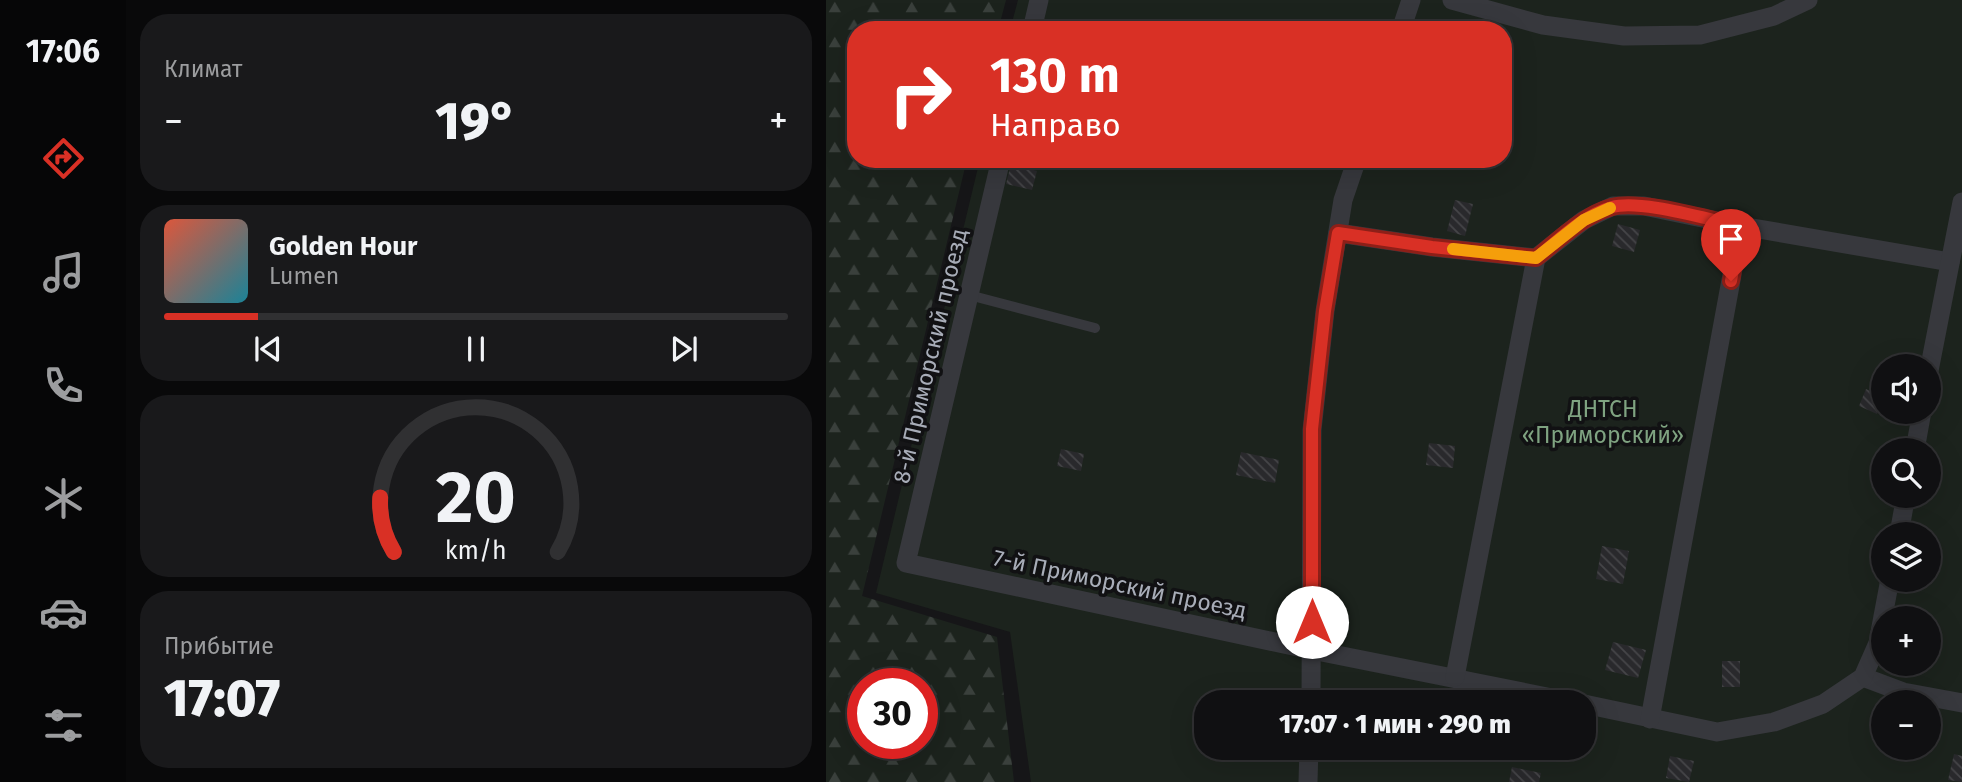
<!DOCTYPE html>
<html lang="ru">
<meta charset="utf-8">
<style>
:root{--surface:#101012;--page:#19191b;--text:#f1f3f6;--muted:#9c9d9f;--line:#303032;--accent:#d93025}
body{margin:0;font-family:"Fira Sans",sans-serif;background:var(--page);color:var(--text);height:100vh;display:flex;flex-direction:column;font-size:26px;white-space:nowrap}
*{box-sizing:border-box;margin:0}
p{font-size:23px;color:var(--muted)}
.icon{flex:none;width:38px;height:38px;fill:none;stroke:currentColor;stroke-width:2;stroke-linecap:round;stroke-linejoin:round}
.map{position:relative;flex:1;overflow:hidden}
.details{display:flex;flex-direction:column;gap:14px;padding:14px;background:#09090a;width:700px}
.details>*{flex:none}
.guide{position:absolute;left:21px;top:21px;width:665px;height:147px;border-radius:28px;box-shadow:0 7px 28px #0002,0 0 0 2px var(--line);background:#d93025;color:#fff;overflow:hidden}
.buttons{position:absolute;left:1045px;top:354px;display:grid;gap:14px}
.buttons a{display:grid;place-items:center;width:70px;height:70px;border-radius:50%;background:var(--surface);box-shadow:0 7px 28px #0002,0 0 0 2px var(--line);font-size:35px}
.speed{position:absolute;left:21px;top:668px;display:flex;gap:14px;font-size:35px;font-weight:700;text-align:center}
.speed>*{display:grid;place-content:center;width:91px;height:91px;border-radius:50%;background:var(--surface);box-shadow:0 7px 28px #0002,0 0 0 2px var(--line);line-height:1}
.speed .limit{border:10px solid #d22;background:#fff;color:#111}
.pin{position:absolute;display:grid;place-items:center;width:60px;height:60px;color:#fff;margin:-72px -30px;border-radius:50% 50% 50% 0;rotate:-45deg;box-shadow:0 0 7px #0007}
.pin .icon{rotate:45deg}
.me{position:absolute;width:77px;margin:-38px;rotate:0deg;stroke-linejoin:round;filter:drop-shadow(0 0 5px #0008)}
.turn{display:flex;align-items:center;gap:24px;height:147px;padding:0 28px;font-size:32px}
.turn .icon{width:91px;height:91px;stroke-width:2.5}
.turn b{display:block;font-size:49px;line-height:60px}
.big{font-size:52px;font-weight:800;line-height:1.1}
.details .card{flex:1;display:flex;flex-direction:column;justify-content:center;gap:10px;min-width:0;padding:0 24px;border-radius:28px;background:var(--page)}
.details .dial{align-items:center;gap:0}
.dial svg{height:182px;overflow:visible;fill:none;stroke:var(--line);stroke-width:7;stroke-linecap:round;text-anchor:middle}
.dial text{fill:var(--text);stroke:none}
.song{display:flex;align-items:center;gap:21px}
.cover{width:84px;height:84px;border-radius:10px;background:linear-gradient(135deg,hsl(10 70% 55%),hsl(190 70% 35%))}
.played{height:7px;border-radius:4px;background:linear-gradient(90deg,var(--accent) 15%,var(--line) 15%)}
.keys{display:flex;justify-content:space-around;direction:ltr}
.heat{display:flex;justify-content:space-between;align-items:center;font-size:38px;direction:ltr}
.trip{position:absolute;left:368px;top:690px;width:402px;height:70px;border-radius:28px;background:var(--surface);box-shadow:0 7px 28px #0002,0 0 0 2px var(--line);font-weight:800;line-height:70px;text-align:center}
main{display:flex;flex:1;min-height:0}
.tabs{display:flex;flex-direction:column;width:126px;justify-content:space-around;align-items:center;background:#060607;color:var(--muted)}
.tabs .icon{width:49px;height:49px}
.tabs .current{color:var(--accent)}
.tabs b{font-size:32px;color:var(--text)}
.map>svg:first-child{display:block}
.green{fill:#1c231d;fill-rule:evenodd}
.forest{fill:url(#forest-firs);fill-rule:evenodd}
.building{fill:url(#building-back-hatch)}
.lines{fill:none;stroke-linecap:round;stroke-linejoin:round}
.service{stroke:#37383d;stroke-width:10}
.minor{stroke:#37383d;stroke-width:19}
.route-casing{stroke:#8d1f18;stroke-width:18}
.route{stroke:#d93025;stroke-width:12}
.slow{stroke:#f59e0b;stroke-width:12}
.labels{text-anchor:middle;stroke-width:7;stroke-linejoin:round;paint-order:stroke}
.street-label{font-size:23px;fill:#a8adb8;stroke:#111113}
.park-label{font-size:23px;fill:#7fa381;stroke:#111113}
</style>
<main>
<nav class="tabs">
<b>17:06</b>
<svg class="icon current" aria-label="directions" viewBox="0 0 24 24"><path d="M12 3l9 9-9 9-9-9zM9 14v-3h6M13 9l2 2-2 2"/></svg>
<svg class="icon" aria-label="music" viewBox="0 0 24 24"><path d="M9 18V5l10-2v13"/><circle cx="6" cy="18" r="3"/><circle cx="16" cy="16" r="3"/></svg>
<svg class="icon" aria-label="phone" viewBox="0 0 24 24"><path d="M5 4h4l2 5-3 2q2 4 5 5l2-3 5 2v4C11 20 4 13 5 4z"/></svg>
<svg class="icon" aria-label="climate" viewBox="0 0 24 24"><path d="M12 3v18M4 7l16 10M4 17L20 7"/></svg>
<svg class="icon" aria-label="car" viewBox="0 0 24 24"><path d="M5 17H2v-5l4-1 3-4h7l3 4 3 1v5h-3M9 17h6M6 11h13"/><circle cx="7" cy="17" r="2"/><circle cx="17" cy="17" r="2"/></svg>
<svg class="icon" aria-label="filters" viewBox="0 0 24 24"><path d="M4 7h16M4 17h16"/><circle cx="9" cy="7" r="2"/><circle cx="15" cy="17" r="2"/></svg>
</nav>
<section class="details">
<div class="card"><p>Климат</p>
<div class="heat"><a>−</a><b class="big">19°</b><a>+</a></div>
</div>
<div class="card">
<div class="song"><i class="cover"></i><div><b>Golden Hour</b><p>Lumen</p></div></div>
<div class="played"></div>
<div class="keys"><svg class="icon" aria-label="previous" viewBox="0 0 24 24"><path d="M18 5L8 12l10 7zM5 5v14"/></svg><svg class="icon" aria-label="pause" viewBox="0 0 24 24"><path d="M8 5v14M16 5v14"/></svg><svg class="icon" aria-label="next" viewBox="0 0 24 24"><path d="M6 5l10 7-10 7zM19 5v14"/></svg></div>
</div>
<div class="card dial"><svg viewBox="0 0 100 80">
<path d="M14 69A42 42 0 1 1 86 69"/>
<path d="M14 69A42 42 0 0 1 8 45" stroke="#d93025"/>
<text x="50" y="56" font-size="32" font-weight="700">20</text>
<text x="50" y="72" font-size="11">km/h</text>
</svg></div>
<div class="card"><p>Прибытие</p><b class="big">17:07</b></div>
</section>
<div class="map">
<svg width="1136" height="782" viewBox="0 0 1136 782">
<defs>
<pattern id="forest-firs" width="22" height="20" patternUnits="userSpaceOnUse" patternTransform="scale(1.75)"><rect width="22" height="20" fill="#1c231d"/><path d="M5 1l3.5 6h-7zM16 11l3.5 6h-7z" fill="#3a403c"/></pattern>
<pattern id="building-back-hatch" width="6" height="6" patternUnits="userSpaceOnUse" patternTransform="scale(1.75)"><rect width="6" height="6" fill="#29292c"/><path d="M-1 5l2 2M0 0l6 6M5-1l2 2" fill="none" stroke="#454548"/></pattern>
</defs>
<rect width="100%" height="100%" fill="#161618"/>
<path class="green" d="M192,0H1136V782H205L184,632L50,593L154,159H677V30H184ZM1057,366H1102V411H1057ZM1057,450H1102V495H1057ZM1057,534H1102V579H1057ZM1057,618H1102V663H1057ZM380,702H758V747H380ZM1057,702H1102V747H1057Z"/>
<path class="forest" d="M0,0H180L172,30H30V159H141L36,596L171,637L188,782H0ZM37,684H96V744H37Z"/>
<g class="building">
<polygon points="185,164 211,171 206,190 180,184"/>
<polygon points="629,200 647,204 639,236 621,231"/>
<polygon points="792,224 814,230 808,252 786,246"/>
<polygon points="1040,389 1057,397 1051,414 1033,406"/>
<polygon points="603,443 629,446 627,468 600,465"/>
<polygon points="235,449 258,454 255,471 231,466"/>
<polygon points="415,452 453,460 449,483 410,475"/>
<polygon points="776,546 803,551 797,584 770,579"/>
<polygon points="787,642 820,650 812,678 779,670"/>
<rect x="896" y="661" width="18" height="26"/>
<polygon points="1128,754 1136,756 1136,782 1122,780"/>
<polygon points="844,756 868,761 863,782 840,778"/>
<polygon points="686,767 715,773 713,782 683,782"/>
</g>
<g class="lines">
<polyline class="service" points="143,295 269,328"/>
<g class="minor">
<polyline points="626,0 717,25 798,36 874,35 948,16 982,0"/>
<polyline points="206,30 213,0"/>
<polyline points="575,30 585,0"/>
<polyline points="175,159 80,563 486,650 746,702"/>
<polyline points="512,233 606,247 710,258 758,220 787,206 818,206 915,226 1124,262"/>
<polyline points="1102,376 1136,202"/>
<polyline points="1089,450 1096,411"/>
<polyline points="1073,534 1080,495"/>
<polyline points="629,677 710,258"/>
<polyline points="1037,677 1077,692 1136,703"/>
<polyline points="485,702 486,430 499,311 517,200 531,159"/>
<polyline points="758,704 891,732 948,722 997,704 1037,677 1052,643 1064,579"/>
<polyline points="824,719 915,226"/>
<polyline points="482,782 483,747"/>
</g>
</g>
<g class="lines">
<g class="route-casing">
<path id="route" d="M486,622V429L499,311L512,233L606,247L710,258C733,240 757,215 786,207C815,199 883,220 915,226L905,281"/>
</g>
<use href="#route" class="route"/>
<polyline class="slow" points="627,249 710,258 758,220 784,208"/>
</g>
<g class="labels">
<g class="street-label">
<text transform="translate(104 356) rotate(-77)" y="8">8-й Приморский проезд</text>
<text transform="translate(294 584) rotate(12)" y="8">7-й Приморский проезд</text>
</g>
<g class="park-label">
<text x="777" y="417">ДНТСН<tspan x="777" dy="26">«Приморский»</tspan></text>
</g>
</g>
</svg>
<div class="buttons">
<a><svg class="icon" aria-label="sound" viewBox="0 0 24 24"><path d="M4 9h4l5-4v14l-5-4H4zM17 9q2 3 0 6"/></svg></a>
<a><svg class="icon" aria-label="search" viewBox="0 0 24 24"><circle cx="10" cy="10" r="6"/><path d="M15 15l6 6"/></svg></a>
<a><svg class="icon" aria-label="layers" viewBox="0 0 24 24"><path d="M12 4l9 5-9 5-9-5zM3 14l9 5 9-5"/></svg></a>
<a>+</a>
<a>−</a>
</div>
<div class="speed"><div class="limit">30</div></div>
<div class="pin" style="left:905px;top:281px;background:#d93025"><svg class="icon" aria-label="arrive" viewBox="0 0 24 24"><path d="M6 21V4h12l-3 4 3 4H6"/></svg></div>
<svg class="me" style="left:486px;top:622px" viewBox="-20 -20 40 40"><circle r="19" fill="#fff"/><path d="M0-13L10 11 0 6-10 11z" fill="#d93025"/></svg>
<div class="trip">17:07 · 1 мин · 290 m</div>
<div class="guide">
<div class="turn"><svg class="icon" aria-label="right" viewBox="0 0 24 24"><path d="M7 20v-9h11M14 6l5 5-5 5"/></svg><div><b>130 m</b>Направо</div></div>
</div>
</div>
</main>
